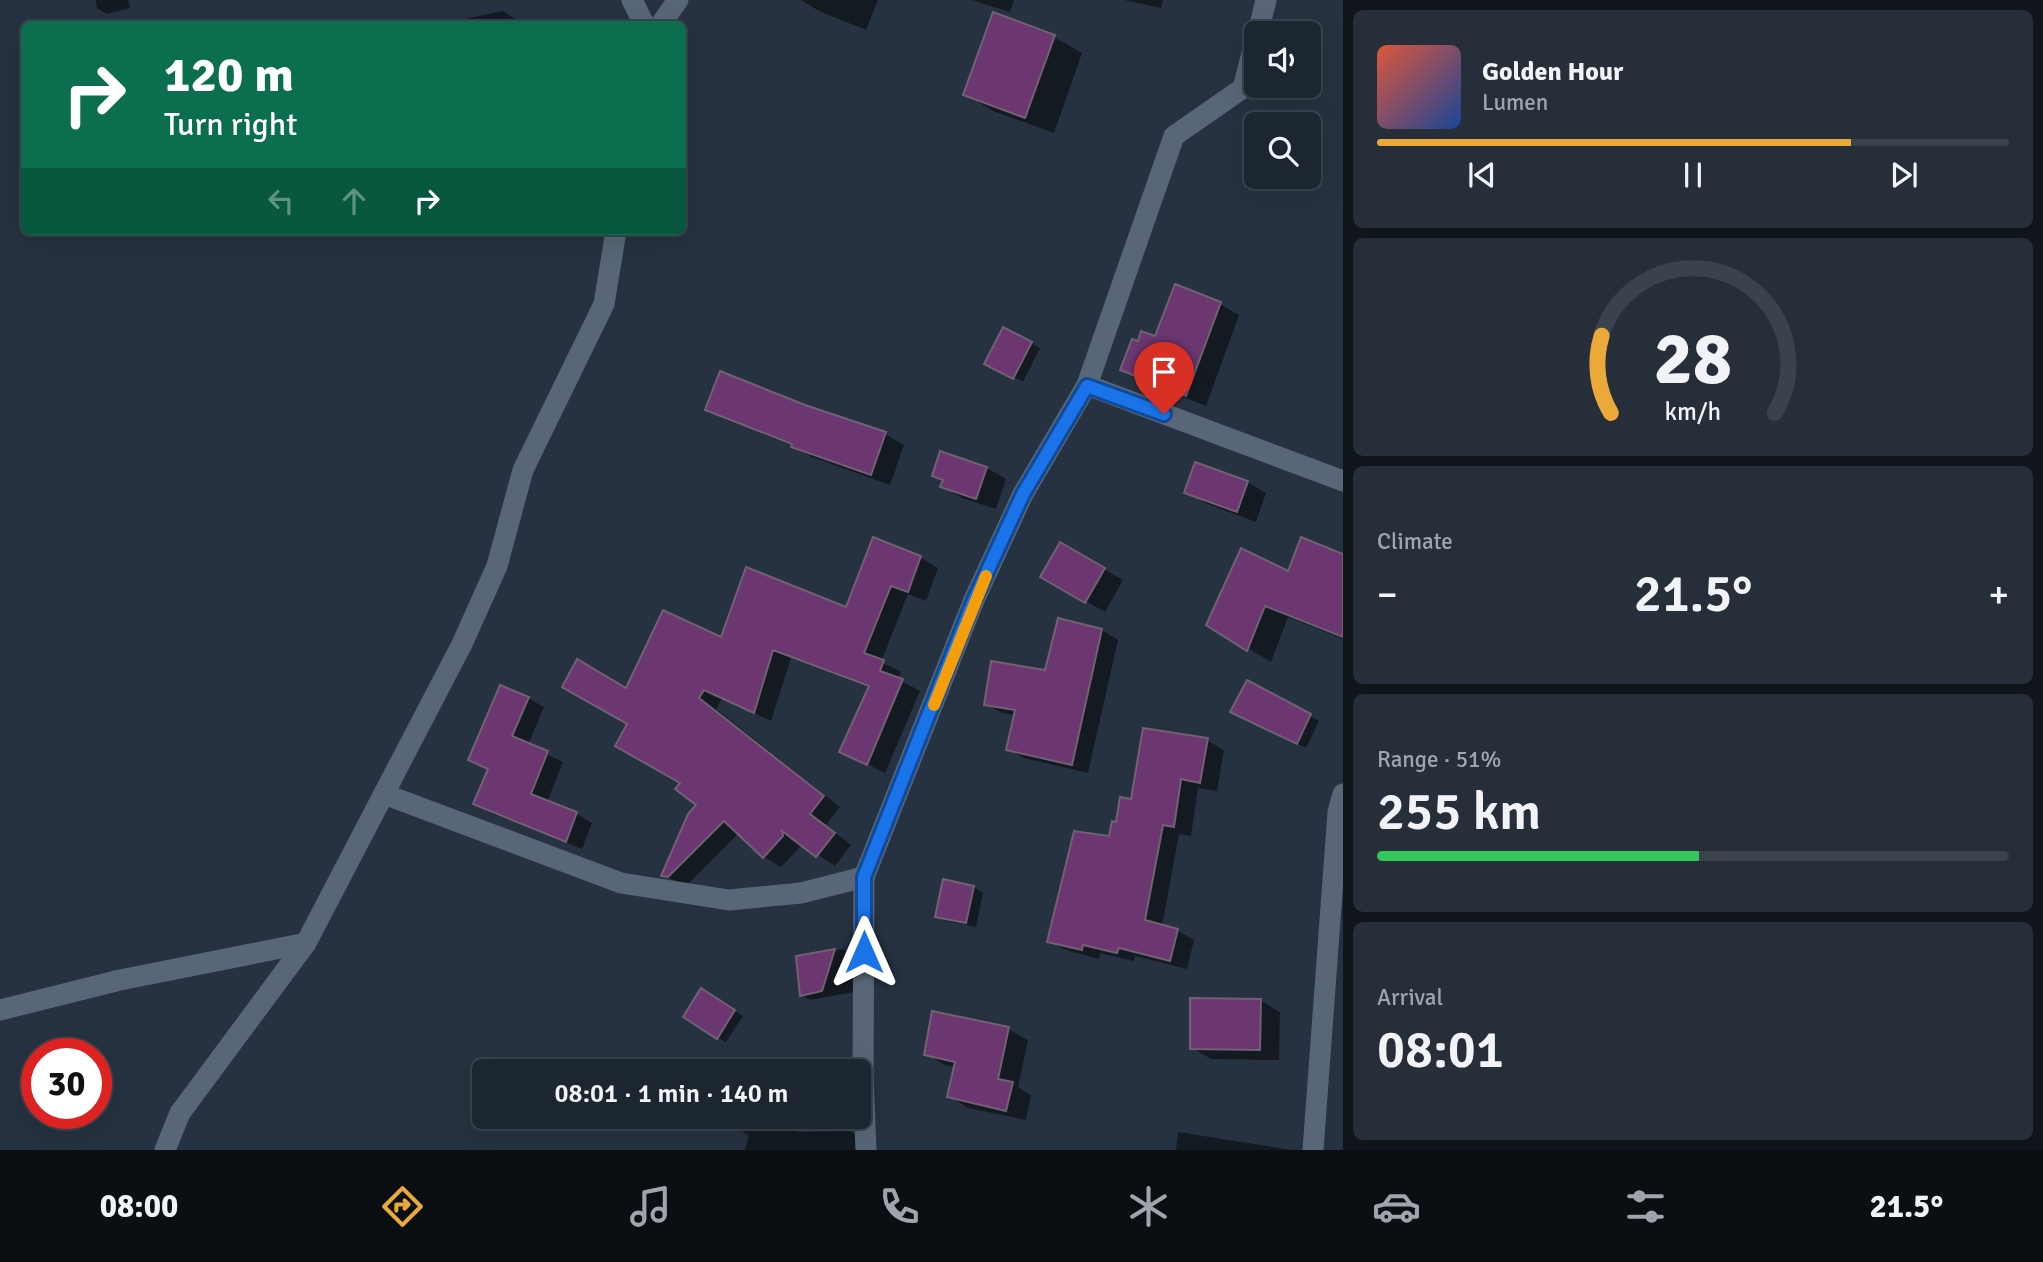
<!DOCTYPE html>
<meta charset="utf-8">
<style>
:root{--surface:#1c2631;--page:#252e39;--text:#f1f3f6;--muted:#a0a5ab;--line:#3a434d;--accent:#eba93a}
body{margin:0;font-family:Signika,sans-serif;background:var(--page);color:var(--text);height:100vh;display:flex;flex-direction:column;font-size:26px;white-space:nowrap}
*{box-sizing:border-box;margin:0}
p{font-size:23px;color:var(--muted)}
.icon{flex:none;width:38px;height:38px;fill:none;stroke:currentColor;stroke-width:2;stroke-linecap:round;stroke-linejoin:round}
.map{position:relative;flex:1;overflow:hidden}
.drawer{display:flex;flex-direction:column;gap:10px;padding:10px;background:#0f151b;width:700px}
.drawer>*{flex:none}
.top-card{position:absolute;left:21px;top:21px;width:665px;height:214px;border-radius:10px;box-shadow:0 7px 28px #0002,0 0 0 2px var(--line);background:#0b6e4f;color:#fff;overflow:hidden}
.controls{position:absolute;left:1244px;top:21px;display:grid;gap:14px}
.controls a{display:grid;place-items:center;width:77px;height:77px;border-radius:10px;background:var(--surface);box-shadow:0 7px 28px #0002,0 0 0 2px var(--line);font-size:35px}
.speed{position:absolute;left:21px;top:1038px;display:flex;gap:14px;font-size:35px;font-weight:700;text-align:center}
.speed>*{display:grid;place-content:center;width:91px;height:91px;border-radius:50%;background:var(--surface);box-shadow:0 7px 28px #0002,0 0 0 2px var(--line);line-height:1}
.speed .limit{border:10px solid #d22;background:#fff;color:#111}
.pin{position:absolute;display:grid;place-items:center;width:60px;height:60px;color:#fff;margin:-72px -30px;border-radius:50% 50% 50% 0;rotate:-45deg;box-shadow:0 0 7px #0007}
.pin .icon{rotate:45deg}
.me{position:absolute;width:77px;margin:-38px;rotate:0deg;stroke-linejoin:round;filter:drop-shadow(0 0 5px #0008)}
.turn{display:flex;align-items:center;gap:24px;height:147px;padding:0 28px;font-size:32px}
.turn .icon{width:91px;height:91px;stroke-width:2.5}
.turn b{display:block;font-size:49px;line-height:60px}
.lanes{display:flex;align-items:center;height:66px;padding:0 28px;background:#0003;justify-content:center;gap:35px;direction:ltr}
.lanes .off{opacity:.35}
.big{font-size:52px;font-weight:600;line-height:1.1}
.drawer .widget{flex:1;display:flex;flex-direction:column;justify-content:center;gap:10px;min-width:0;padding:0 24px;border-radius:10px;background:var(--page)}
.drawer .dial{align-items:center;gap:0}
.dial svg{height:182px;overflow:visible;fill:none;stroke:var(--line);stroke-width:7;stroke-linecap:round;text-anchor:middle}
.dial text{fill:var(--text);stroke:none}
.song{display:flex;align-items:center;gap:21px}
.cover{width:84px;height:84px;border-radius:10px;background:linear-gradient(135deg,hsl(10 70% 55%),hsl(220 70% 35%))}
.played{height:7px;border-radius:4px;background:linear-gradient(90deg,var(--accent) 75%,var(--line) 75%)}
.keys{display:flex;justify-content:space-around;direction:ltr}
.heat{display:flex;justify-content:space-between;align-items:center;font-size:38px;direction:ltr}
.charge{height:10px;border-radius:5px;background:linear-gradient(90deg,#34c759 51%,var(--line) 0)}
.trip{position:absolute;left:472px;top:1059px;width:399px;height:70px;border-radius:10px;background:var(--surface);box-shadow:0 7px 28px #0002,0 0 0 2px var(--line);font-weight:600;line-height:70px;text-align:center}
.menu{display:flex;height:112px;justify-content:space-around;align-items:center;background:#0b0f14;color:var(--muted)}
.menu .icon{width:49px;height:49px}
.menu .current{color:var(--accent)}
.menu b{font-size:32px;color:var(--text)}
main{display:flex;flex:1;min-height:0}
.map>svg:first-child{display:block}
.shadow{fill:#0007}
.building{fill:#6c3670;stroke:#716172;stroke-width:2}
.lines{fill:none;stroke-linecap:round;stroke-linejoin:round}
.street{stroke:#586677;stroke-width:21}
.route-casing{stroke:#114b97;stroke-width:18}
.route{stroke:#1a73e8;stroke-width:12}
.slow{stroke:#f59e0b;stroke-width:12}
</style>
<main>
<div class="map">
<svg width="1343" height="1150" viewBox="0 0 1343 1150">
<rect width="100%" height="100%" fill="#263241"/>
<g class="shadow">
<polygon points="96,0 128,0 130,8 107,14 97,8"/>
<polygon points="801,0 878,0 866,30 819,11"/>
<polygon points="972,0 1014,0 1010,12"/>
<polygon points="1124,0 1163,0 1161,8"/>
<polygon points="503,11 522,24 441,24"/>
<polygon points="572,20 580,24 551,24"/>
<polygon points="1054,37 1082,53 1054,133 993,111 965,94"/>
<polygon points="1220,304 1239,315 1206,406 1141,380 1122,369 1139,343 1156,338"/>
<polygon points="1031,343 1040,348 1023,382 996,368"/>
<polygon points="805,406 885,434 904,445 890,485 812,457 793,446 727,420 708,409"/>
<polygon points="987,468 1006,479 996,509 962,498 942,486 944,481 934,475"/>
<polygon points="1247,482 1266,493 1256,522 1205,503 1186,492"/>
<polygon points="874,539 921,558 938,568 926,601 908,594 881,662 901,672 898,679 920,691 885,773 841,751 870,688 791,658 771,721 722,698 716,709 840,807 826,825 851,845 835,866 799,842 800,847 781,867 764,857 739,833 686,886 663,875 699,805 683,783 630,724 627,690 722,639 847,609"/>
<polygon points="1061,545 1123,580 1105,612 1042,576"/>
<polygon points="1343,555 1343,639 1288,617 1271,662 1208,624 1289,573"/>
<polygon points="1060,620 1102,630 1118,640 1088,773 1024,758 1008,749 1015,715 1002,713 986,704 1047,672"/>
<polygon points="1248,682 1319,721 1306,748 1241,716"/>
<polygon points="528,698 544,707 528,745 563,762 547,802 577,814 592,823 582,849 491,813 475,804 489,770 471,760"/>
<polygon points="1207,740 1224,750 1217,791 1198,788 1191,836 1179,834 1162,926 1177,930 1194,940 1187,969 1135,956 1134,961 1100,953 1099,959 1066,950 1049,941 1133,801"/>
<polygon points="974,887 983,893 976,927 946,921 937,916"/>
<polygon points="843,949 852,954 859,991 810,1000 801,995 798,958"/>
<polygon points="711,995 743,1016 726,1042 717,1037"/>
<polygon points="1261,1001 1280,1012 1279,1060 1211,1059 1192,1048"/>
<polygon points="1008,1029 1028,1040 1018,1087 1031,1095 1026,1120 968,1108 949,1096 955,1067 945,1065 926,1054"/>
<polygon points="535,1116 585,1116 580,1131"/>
<polygon points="737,1116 802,1116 797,1132 850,1131 865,1140 865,1150 745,1150 749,1135 734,1127"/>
<polygon points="1178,1132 1292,1150 1176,1150"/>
</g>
<g class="building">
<polygon points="993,12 1055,35 1025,118 963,95"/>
<polygon points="1175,284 1221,302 1186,396 1120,370 1132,339 1138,341 1141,331 1155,336"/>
<polygon points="1003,327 1032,342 1013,379 984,364"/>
<polygon points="720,371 805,405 886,432 871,475 791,447 792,444 705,410"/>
<polygon points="940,451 987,467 976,499 940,487 943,480 932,476"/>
<polygon points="1195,462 1248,481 1237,512 1184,493"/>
<polygon points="873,537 921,556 908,592 891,586 864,653 884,660 880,671 903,679 867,765 839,752 869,686 773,650 754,713 704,690 699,698 824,796 810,814 835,833 816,857 782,831 783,836 763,858 724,821 668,877 661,876 688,814 696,805 675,789 680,783 615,746 627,724 562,687 577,659 626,688 663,610 721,637 746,567 846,607"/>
<polygon points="1301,537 1343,554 1343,637 1265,606 1247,651 1206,625 1241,548 1288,571"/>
<polygon points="1060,542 1105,568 1085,603 1040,577"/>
<polygon points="1058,618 1102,629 1072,765 1006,750 1015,710 984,705 991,661 1045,670"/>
<polygon points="1247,680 1311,714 1297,744 1230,712"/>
<polygon points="500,685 529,697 512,736 548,751 531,794 577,812 566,842 473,804 488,769 468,760"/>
<polygon points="1143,728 1208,738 1200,783 1181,779 1174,827 1163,825 1145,920 1178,929 1170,961 1119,948 1117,953 1083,945 1082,950 1047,942 1074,831 1109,836 1112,821 1116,822 1120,797 1131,799"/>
<polygon points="943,879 974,886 966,923 935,917"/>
<polygon points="835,949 822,991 800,996 796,956"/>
<polygon points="701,988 735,1010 717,1039 683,1017"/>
<polygon points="1190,998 1261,999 1260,1050 1190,1049"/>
<polygon points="932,1011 1009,1027 998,1079 1013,1082 1006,1111 947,1097 955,1062 924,1055"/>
</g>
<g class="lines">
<g class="street">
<polyline points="632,0 644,24"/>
<polyline points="661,24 678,0"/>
<polyline points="1258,33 1266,0"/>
<polyline points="1087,385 1343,481"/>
<polyline points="384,794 621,883 729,900 801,893 864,877"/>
<polyline points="0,1010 120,980 306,943"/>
<polyline points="165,1150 180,1113 306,943 462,644 497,566 523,470 604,304 616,231"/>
<polyline points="866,1150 863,1077 864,877 974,600 1023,494 1087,385 1174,136 1243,88 1256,38"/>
<polyline points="1313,1150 1338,812 1343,794"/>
</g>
</g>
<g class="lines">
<g class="route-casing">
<polyline id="route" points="864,952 864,877 974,600 1023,494 1087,386 1164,414"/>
</g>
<use href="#route" class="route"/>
<polyline class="slow" points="934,705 986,576"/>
</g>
</svg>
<div class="controls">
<a><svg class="icon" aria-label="sound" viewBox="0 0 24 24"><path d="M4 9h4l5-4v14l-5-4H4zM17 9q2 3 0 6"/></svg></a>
<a><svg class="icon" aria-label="search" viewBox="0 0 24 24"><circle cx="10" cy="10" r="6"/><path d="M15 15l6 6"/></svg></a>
</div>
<div class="speed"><div class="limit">30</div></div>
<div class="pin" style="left:1164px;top:414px;background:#d93025"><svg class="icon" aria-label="arrive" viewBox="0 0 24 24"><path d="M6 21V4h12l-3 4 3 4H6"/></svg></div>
<svg class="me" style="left:864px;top:952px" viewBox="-20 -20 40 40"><path d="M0-17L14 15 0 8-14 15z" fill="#1a73e8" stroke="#fff" stroke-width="4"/></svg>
<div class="trip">08:01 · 1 min · 140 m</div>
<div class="top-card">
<div class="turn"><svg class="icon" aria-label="right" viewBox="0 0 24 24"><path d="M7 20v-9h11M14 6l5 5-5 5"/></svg><div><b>120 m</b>Turn right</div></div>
<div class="lanes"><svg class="icon off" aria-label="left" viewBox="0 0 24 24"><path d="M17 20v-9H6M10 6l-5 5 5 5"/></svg><svg class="icon off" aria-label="ahead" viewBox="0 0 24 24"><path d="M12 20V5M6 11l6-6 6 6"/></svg><svg class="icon" aria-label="right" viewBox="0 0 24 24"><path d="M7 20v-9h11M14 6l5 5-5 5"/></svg></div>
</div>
</div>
<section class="drawer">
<div class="widget">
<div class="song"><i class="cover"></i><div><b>Golden Hour</b><p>Lumen</p></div></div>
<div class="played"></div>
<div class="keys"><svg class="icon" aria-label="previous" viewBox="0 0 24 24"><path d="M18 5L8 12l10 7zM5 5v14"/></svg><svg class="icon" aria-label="pause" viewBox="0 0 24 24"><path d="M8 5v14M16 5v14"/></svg><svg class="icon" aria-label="next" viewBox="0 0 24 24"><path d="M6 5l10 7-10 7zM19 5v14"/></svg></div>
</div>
<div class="widget dial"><svg viewBox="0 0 100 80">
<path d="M14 69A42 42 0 1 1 86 69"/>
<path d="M14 69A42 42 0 0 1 10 35" stroke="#eba93a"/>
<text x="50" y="56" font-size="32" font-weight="700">28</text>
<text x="50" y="72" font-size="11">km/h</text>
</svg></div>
<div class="widget"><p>Climate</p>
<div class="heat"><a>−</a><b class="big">21.5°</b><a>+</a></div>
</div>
<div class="widget"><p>Range · 51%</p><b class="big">255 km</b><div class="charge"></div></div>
<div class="widget"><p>Arrival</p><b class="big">08:01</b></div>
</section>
</main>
<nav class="menu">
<b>08:00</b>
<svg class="icon current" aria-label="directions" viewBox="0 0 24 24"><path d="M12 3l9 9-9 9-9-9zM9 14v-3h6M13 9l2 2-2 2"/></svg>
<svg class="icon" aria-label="music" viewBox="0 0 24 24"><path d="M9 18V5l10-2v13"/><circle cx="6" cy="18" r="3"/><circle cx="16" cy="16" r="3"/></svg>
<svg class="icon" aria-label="phone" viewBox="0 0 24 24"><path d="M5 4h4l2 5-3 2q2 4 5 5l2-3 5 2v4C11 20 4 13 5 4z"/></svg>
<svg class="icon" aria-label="climate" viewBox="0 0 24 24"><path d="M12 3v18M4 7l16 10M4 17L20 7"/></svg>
<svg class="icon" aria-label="car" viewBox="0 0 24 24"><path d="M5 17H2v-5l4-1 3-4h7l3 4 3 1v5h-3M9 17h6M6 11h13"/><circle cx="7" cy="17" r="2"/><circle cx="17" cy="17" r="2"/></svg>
<svg class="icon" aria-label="filters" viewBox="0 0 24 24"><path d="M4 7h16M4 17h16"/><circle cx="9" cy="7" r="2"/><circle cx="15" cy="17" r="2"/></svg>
<b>21.5°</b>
</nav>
